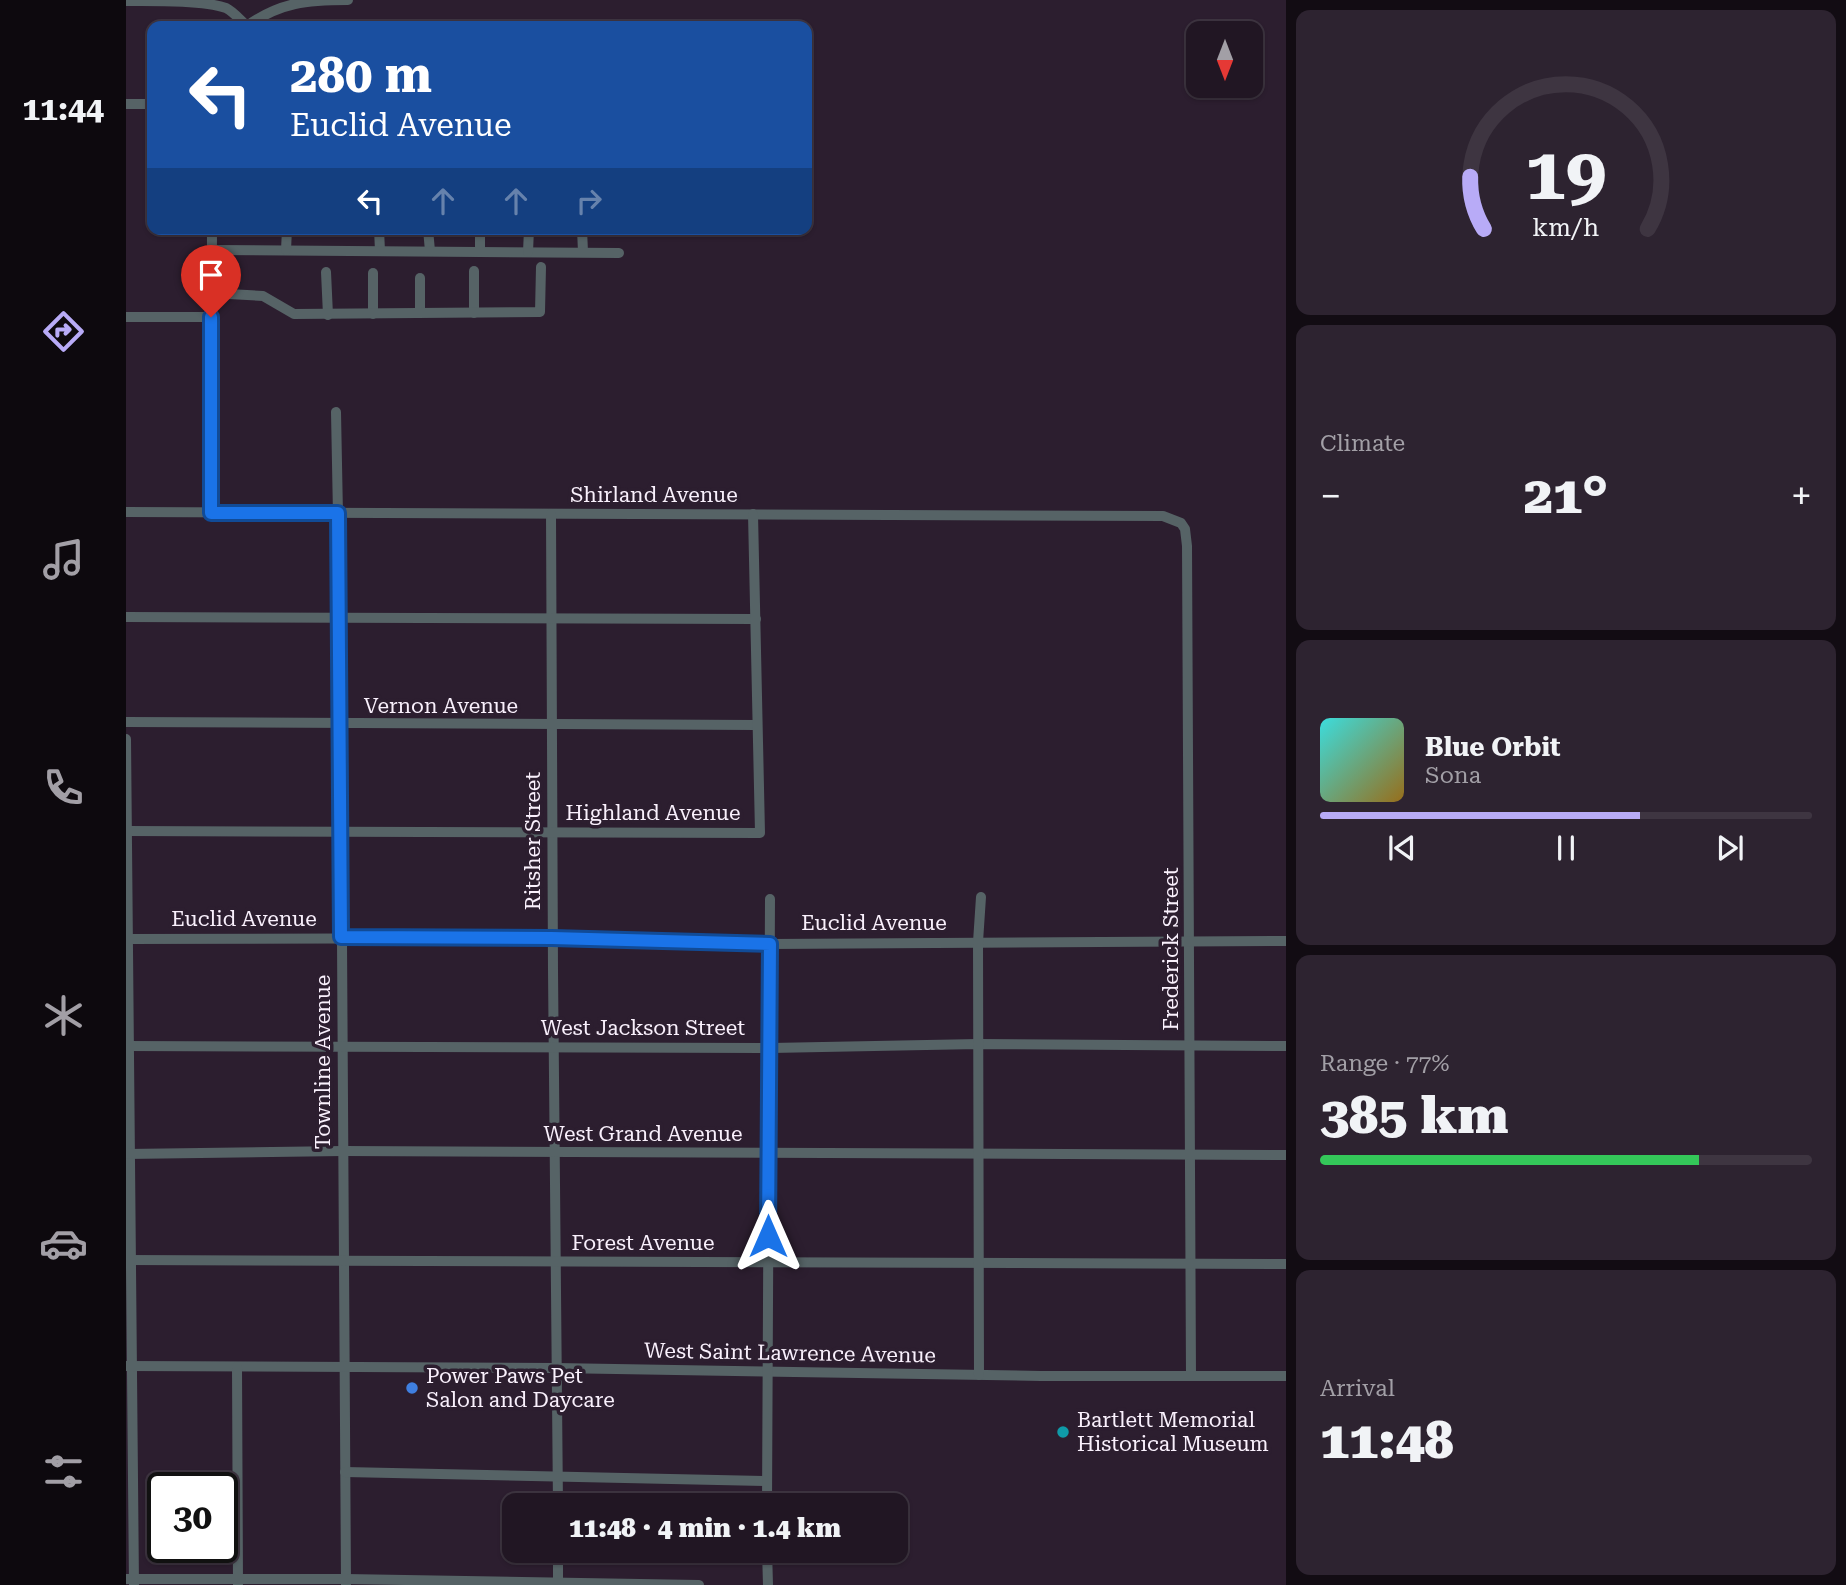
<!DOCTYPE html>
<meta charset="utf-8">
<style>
:root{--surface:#211623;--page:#2d2330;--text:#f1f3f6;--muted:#a29fa6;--line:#3e3541;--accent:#b8abf7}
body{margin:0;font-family:"Roboto Serif",serif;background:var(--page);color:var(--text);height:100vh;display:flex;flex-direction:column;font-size:26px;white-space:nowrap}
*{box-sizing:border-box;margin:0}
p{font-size:23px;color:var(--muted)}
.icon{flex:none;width:38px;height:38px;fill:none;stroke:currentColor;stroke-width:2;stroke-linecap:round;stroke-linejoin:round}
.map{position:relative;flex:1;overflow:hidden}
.details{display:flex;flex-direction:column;gap:10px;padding:10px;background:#120c13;width:560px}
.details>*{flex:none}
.guide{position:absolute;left:21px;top:21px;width:665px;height:214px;border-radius:14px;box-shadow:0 2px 5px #0004,0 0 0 2px var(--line);background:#1a4fa0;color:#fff;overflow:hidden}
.needle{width:46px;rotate:180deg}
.buttons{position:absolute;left:1060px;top:21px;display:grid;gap:14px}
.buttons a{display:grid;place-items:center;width:77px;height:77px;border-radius:14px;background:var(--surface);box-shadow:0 2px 5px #0004,0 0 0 2px var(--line);font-size:35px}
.speed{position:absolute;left:21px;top:1472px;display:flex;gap:14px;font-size:35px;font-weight:700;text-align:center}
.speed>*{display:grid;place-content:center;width:91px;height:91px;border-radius:50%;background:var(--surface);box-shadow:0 2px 5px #0004,0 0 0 2px var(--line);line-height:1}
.speed .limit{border:4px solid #111;border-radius:10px;background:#fff;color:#111}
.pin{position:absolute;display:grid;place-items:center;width:60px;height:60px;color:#fff;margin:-72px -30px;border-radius:50% 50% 50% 0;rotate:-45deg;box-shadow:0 0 7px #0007}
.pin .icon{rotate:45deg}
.me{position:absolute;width:77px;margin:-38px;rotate:0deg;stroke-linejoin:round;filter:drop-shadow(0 0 5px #0008)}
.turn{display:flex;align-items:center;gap:24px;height:147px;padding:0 28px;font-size:32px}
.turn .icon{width:91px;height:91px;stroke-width:2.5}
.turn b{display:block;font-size:49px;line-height:60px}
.lanes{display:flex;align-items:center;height:66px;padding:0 28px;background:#0003;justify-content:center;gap:35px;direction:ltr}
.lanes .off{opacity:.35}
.big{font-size:52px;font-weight:800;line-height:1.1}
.details .card{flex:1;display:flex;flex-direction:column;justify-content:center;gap:10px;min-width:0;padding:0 24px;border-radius:14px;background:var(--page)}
.details .dial{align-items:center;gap:0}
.dial svg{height:182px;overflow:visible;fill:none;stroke:var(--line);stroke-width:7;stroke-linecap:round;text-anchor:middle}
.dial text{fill:var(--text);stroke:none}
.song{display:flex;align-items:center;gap:21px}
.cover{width:84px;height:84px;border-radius:10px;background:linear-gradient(135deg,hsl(180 70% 55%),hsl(40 70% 35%))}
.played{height:7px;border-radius:4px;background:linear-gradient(90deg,var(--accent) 65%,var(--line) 65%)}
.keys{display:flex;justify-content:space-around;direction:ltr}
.heat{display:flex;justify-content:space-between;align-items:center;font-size:38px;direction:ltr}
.charge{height:10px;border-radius:5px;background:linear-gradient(90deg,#34c759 77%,var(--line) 0)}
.trip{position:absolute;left:376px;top:1493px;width:406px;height:70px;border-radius:14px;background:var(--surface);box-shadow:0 2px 5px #0004,0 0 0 2px var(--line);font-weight:800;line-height:70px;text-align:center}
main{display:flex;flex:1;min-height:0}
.menu{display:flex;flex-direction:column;width:126px;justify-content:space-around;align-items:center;background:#0d090e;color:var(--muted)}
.menu .icon{width:49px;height:49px}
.menu .current{color:var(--accent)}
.menu b{font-size:32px;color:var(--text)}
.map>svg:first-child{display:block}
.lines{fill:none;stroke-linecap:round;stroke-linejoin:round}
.minor{stroke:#566366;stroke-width:10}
.route-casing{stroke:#114b97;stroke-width:18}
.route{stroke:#1a73e8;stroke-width:12}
.shop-dot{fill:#3f7fe0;stroke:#2c1e2f;stroke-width:2.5}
.culture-dot{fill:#0f9aa8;stroke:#2c1e2f;stroke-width:2.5}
.labels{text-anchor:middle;stroke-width:7;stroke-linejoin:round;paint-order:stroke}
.street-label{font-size:21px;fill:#f9f0fc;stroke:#2c1e2f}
.poi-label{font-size:21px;fill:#f9f0fc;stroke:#2c1e2f;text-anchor:start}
</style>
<main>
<nav class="menu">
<b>11:44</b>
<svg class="icon current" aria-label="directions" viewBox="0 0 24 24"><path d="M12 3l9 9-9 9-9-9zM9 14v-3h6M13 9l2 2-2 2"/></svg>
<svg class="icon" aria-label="music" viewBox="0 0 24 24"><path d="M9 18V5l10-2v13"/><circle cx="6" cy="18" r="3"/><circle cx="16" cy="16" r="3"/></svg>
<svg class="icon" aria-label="phone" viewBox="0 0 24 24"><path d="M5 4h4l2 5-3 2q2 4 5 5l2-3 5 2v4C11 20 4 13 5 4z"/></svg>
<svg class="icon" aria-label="climate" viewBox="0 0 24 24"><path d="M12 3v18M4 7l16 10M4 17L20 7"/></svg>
<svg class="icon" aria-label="car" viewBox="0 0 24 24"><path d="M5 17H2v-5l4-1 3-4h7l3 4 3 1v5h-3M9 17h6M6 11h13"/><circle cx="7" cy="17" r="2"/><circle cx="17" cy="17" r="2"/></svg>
<svg class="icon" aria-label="filters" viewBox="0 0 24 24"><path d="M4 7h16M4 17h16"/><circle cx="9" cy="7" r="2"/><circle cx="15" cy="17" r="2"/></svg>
</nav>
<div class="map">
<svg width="1160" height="1585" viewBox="0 0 1160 1585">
<rect width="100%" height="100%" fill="#2c1e2f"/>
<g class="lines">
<g class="minor">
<path d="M0,1C26,1 77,0 100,8C108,12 114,20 121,26"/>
<path d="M121,26C154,2 182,0 222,0"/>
<polyline points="0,104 26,104"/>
<polyline points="253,229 254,251"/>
<polyline points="302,229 304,251"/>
<polyline points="354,229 354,251"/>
<polyline points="456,229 457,252"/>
<polyline points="85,250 493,253"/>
<polyline points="160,250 161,229"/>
<polyline points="402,252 403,229"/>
<polyline points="348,271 348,313"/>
<polyline points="200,272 202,315"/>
<polyline points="247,273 247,314"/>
<polyline points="294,278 294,312"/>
<polyline points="85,293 137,296 168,314 414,312 415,267"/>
<polyline points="0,317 85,317"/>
<polyline points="210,412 214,618 220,1585"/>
<polyline points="0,512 1037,516 1055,523 1059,529 1061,546 1065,1376"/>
<polyline points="85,513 86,229"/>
<polyline points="425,514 427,970 432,1505"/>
<polyline points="0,617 630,619"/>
<polyline points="0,722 631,725"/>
<polyline points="0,739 8,1585"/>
<polyline points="0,831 634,833 627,514"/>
<polyline points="0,939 426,938 644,944 1160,941"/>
<polyline points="0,1046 645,1048 852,1044 1160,1046"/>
<polyline points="0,1154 217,1151 1160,1155"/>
<polyline points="0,1260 1160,1264"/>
<polyline points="0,1366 430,1368 915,1376 1160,1376"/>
<polyline points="111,1367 112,1584"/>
<polyline points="853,1375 852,942 855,897"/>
<polyline points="219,1472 641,1481"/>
<polyline points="641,1505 644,899"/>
<polyline points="641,1550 642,1585"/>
<polyline points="0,1579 220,1579 573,1585"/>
<polyline points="432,1585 432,1550"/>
</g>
</g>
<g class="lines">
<g class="route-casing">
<polyline id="route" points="85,317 85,513 212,513 215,937 426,938 644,944 642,1236"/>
</g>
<use href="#route" class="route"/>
</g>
<circle class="shop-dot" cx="286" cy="1388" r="7"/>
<circle class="culture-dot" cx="937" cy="1432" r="7"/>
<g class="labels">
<g class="street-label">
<text x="528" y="502">Shirland Avenue</text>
<text x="315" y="713">Vernon Avenue</text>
<text x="527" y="820">Highland Avenue</text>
<text transform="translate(407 841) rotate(-90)" y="7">Ritsher Street</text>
<text x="118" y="926">Euclid Avenue</text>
<text x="748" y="930">Euclid Avenue</text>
<text transform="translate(1045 949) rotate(-90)" y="7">Frederick Street</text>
<text x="517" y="1035">West Jackson Street</text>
<text transform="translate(197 1062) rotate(-90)" y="7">Townline Avenue</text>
<text x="517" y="1141">West Grand Avenue</text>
<text x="517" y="1250">Forest Avenue</text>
<text transform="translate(664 1353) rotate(1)" y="7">West Saint Lawrence Avenue</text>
</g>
<g class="poi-label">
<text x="300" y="1383">Power Paws Pet<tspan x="300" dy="24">Salon and Daycare</tspan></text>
<text x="951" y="1427">Bartlett Memorial<tspan x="951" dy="24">Historical Museum</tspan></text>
</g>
</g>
</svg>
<div class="buttons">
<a><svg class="needle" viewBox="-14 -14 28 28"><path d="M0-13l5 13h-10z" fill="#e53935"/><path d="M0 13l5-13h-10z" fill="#a29fa6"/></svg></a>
</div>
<div class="speed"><div class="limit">30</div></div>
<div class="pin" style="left:85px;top:317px;background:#d93025"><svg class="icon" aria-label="arrive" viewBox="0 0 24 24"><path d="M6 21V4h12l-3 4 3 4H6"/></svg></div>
<svg class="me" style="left:642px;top:1236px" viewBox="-20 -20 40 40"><path d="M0-17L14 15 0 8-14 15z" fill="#1a73e8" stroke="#fff" stroke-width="4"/></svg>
<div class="trip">11:48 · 4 min · 1.4 km</div>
<div class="guide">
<div class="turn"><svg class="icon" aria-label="left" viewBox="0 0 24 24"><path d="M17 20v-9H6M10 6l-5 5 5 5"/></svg><div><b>280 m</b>Euclid Avenue</div></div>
<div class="lanes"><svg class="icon" aria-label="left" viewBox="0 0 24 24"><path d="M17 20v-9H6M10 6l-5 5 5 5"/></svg><svg class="icon off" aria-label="ahead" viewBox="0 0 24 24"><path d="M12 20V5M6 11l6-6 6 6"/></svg><svg class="icon off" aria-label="ahead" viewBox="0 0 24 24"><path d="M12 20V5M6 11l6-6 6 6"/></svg><svg class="icon off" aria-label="right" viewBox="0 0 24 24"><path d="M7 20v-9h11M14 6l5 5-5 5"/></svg></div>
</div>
</div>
<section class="details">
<div class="card dial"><svg viewBox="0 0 100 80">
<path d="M14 69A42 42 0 1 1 86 69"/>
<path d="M14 69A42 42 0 0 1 8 46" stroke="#b8abf7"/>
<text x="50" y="56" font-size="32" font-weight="700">19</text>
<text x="50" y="72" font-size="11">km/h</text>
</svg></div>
<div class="card"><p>Climate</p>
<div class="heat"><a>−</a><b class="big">21°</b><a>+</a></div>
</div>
<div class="card">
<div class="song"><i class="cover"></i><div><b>Blue Orbit</b><p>Sona</p></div></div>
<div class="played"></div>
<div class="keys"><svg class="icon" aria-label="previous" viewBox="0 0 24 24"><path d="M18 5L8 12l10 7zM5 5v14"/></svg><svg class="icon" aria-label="pause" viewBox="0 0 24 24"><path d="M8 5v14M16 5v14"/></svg><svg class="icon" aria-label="next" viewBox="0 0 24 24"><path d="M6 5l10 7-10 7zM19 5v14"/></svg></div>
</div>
<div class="card"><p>Range · 77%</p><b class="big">385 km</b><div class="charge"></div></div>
<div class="card"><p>Arrival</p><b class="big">11:48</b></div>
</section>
</main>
